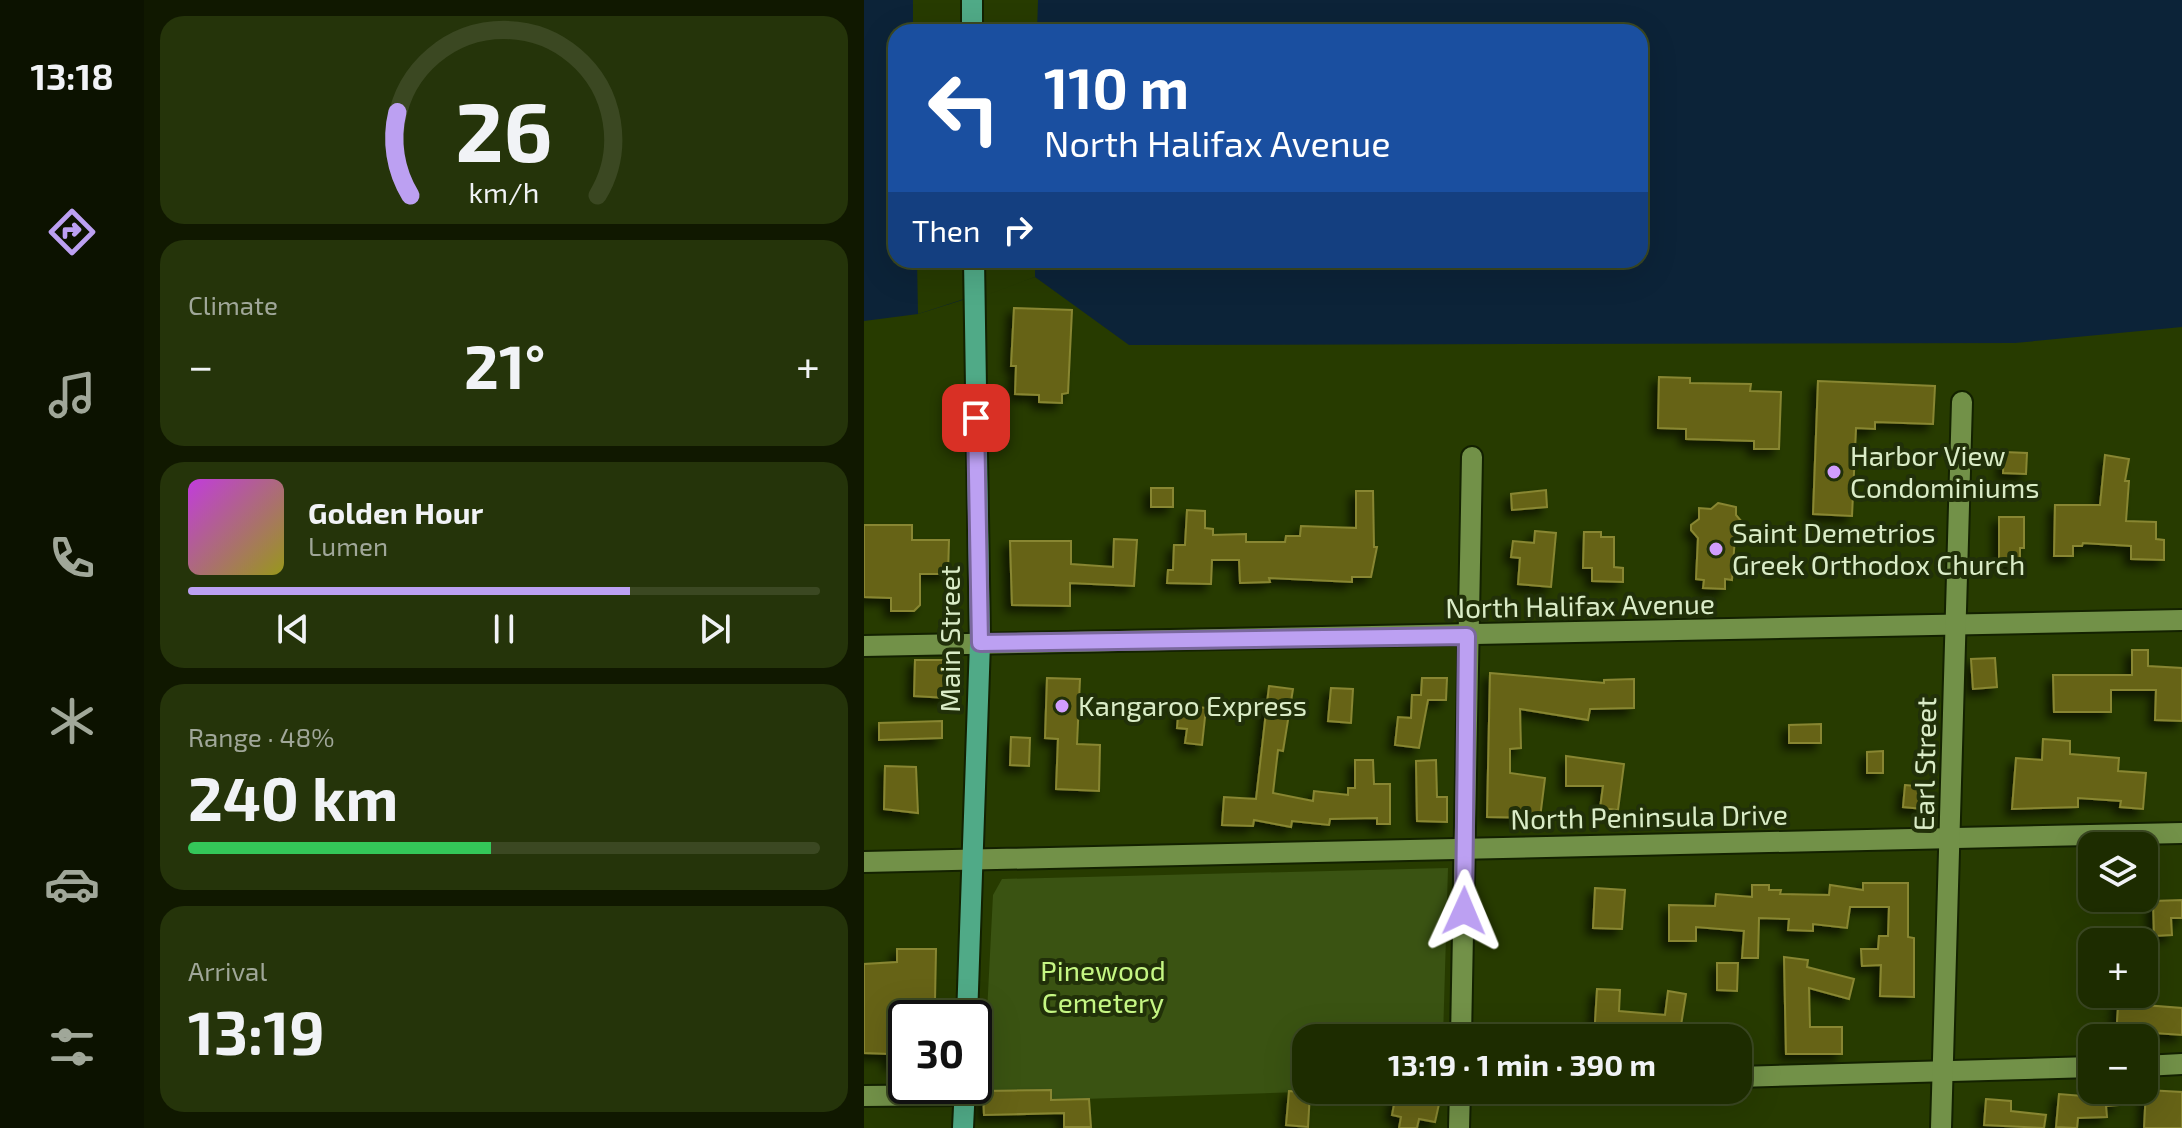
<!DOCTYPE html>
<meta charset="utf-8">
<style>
:root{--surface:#1d2c00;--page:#25340a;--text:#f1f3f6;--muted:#a0a799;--line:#3b4822;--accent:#bca0f2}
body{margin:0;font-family:"Exo 2",sans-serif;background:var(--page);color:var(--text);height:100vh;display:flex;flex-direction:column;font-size:30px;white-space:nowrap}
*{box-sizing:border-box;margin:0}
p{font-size:26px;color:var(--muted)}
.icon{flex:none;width:44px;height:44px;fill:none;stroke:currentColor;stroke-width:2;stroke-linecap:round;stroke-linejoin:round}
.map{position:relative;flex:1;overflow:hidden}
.panel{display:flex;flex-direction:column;gap:16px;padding:16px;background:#101800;width:720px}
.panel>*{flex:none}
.hud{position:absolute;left:24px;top:24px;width:760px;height:244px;border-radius:24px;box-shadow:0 8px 32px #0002,0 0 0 2px var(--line);background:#1a4fa0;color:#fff;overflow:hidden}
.fabs{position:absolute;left:1214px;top:832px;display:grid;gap:16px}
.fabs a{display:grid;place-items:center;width:80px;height:80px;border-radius:16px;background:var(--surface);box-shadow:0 8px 32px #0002,0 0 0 2px var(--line);font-size:40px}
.speed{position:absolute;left:24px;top:1000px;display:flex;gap:16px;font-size:40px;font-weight:700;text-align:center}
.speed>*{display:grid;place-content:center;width:104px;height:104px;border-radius:50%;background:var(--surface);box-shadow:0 8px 32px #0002,0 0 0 2px var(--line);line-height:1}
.speed .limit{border:4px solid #111;border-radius:12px;background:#fff;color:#111}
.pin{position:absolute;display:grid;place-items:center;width:68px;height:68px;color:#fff;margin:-34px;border-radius:16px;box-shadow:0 4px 12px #0006}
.me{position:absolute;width:88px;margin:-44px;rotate:1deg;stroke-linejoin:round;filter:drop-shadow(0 0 6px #0008)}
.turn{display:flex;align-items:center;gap:28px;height:168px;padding:0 24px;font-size:36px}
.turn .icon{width:104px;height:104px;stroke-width:2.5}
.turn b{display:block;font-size:56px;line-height:68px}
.then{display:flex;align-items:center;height:76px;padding:0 24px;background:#0003;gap:16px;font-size:30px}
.big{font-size:60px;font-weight:700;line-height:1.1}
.panel .tile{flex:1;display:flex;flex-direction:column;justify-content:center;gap:12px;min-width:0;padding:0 28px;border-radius:24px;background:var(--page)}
.panel .dial{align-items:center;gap:0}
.dial svg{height:208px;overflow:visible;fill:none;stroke:var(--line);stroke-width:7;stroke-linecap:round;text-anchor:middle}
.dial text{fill:var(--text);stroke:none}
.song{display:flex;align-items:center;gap:24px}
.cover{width:96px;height:96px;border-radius:12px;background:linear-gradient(135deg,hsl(290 70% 55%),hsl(60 70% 35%))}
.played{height:8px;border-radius:4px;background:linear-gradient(90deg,var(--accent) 70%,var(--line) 70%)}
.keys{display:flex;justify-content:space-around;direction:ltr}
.heat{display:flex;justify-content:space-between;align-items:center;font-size:44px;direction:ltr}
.charge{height:12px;border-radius:6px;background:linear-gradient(90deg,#34c759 48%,var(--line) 0)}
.trip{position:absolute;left:428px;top:1024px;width:460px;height:80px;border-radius:24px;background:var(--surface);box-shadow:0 8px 32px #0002,0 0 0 2px var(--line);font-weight:700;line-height:80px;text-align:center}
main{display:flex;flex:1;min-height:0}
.dock{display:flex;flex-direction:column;width:144px;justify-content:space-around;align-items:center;background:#0c1200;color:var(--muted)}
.dock .icon{width:56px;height:56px}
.dock .current{color:var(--accent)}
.dock b{font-size:36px;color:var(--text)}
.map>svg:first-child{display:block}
.green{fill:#3a5312}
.water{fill:#0c2338;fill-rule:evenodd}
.pier{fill:#273b00}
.building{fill:#666413;stroke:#888632;stroke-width:2;filter:url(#shadow)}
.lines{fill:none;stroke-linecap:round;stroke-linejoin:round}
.minor-casing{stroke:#132100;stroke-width:24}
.major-casing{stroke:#132100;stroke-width:24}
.minor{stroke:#729148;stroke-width:20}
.major{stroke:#50aa87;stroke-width:20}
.route-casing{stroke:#7a689d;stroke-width:20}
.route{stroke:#bca0f2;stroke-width:14}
.poi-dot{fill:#d19dfe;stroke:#213009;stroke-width:3}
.labels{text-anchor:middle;stroke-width:8;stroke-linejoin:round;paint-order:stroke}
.poi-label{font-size:28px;fill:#daecc7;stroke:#213009;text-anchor:start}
.street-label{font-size:28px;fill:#daecc7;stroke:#213009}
.park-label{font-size:28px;fill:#c5f683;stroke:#213009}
</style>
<main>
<nav class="dock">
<b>13:18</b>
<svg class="icon current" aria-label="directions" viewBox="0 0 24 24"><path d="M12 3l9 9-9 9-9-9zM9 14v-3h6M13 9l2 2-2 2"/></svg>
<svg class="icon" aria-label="music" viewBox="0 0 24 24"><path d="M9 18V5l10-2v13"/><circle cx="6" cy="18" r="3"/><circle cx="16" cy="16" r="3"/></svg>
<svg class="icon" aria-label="phone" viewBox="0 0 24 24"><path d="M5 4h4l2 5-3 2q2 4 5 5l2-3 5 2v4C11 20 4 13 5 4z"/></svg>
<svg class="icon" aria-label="climate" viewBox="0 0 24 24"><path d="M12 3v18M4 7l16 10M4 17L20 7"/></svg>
<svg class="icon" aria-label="car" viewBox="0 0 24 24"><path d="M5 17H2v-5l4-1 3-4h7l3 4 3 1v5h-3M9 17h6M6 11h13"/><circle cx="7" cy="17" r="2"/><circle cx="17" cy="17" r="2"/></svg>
<svg class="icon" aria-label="filters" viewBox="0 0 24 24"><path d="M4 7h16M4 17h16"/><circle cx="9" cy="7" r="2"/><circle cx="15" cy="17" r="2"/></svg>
</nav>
<section class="panel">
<div class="tile dial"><svg viewBox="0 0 100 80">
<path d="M14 69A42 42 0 1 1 86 69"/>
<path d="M14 69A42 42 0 0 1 9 37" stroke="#bca0f2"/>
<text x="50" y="56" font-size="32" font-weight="700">26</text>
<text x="50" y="72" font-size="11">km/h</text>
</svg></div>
<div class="tile"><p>Climate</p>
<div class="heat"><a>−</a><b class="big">21°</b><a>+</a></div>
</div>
<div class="tile">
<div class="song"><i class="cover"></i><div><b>Golden Hour</b><p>Lumen</p></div></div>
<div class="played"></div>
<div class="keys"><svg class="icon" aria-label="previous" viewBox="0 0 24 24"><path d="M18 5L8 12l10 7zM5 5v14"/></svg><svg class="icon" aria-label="pause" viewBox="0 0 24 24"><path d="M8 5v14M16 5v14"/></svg><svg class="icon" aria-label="next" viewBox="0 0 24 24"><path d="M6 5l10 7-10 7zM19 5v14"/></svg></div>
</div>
<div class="tile"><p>Range · 48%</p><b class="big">240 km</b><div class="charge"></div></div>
<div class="tile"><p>Arrival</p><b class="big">13:19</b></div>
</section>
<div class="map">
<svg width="1318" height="1128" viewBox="0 0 1318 1128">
<defs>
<filter id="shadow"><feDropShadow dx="-6" dy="6" stdDeviation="4" flood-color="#0009"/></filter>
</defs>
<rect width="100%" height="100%" fill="#273b00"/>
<polygon class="green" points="584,868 579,1038 442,1038 442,1090 502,1090 187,1100 186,1090 119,1091 129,895 138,879"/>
<path class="water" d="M0,0H1318V327L1151,343L265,345L171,277L54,314L0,321ZM32,32H776V260H32Z"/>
<g class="pier">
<polygon points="49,0 174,0 173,32 49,32"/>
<polygon points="53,260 171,260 171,277 101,303 100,299 54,314"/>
</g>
<g class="building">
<polygon points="150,308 208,310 204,393 198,394 198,403 175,402 175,395 151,394 152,366 147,366"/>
<polygon points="795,377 826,378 826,383 887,384 886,391 917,392 915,449 890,449 890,441 822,439 822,429 794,428"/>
<polygon points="954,381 1071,386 1069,424 1011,422 1011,429 992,428 988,516 949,514"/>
<polygon points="1140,452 1163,453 1162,474 1139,473"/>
<polygon points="1241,455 1265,459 1261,481 1265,481 1262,521 1292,522 1292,539 1300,540 1300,560 1267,559 1267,546 1219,543 1218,546 1209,546 1209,556 1190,556 1191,505 1236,505"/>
<rect x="287" y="488" width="22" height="19"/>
<polygon points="682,490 683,507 648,510 647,494"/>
<polygon points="492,491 509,491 510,547 513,547 507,577 488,577 488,582 405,578 406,582 376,583 375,560 348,560 347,584 303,583 304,570 309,570 310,545 321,545 323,510 341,511 341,528 349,529 349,535 382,534 382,542 421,542 422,536 436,536 437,526 492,528"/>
<polygon points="854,503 872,507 872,515 879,523 871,536 868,580 861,579 861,589 839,588 840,580 832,579 834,538 827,530 827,525 835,519 835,508 847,509"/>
<polygon points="1135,517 1160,517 1160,548 1156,548 1156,564 1135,564"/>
<polygon points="0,525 48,525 48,540 85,540 84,574 56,574 56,605 50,611 27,611 27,598 0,597"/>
<polygon points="671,531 692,533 687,587 654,584 656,558 647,557 649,541 670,543"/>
<polygon points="720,532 737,532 737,537 750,537 750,567 759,568 759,582 728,581 728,568 719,568"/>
<polygon points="250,539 273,540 270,586 206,583 206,606 148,605 146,541 207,541 207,564 249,567"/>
<polygon points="1268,650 1284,650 1284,666 1318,668 1318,721 1291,720 1292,690 1247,690 1247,712 1190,712 1189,675 1268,675"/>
<polygon points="1131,658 1133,687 1109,689 1107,659"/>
<polygon points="51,660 79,660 85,671 83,698 50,696"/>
<polygon points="626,673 740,683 740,680 770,679 770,708 726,709 724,720 656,709 657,748 646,749 646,773 681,778 676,818 623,817"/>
<polygon points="183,678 216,679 213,744 236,745 235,791 192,789 194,739 181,738"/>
<polygon points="558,678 583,678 582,700 564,700 555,748 531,745 534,717 547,718 548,695 557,695"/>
<polygon points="405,686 429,689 419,751 414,750 409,793 449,801 450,791 484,795 484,788 491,788 491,760 509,760 510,784 526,784 526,824 513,824 513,818 466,819 465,825 428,821 427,827 390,820 389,826 358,825 360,797 392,799"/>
<polygon points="467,688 489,689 487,723 464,721"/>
<polygon points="315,705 342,708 338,745 321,743 323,729 313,728"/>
<polygon points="78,721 78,738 15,740 15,723"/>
<polygon points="957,724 957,743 925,743 925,725"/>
<polygon points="147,737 166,738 165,766 146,765"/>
<polygon points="1179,739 1206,741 1206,754 1255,758 1254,771 1282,773 1279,809 1256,807 1257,801 1214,798 1214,807 1148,809 1152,758 1178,760"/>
<polygon points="1019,751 1019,773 1003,773 1003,752"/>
<polygon points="702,756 760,764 754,810 736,808 739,786 702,786"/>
<polygon points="572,760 573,797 583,797 583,822 553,821 552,761"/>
<polygon points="21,766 52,767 54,813 20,809"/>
<polygon points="1041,785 1061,787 1059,809 1039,807"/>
<polygon points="999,883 1044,883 1044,937 1050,938 1050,997 1016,996 1017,965 998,966 997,949 1014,949 1015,936 1024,936 1025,907 986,907 983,928 949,924 949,931 924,930 925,919 895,918 894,958 878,958 880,931 832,927 832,941 805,941 805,905 851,906 852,894 888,897 888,885 905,885 905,890 917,890 916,894 965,895 966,885 999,890"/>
<polygon points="731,888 761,890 758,929 729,928"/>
<polygon points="1318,900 1318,918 1307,918 1308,935 1290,936 1289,901"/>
<polygon points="33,949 72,949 71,1000 42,1000 40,1064 26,1064 26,1054 0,1053 0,964 33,962"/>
<polygon points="920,957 944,960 943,967 990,979 985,999 945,988 946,1027 978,1027 978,1054 922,1054"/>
<polygon points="853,963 874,963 873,991 853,990"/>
<polygon points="733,989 756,990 755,1011 801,1015 804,991 822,994 815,1038 730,1038"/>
<polygon points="1255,994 1280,996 1280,1005 1318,1008 1318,1035 1276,1032 1276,1036 1252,1035"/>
<polygon points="187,1090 187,1100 225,1099 227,1127 200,1127 200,1113 120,1115 119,1091"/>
<polygon points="1231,1090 1253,1090 1254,1105 1242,1106 1243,1117 1214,1118 1213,1128 1192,1127 1195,1094 1231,1097"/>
<polygon points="1282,1090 1318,1092 1318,1128 1280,1128"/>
<polygon points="425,1091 446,1093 444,1127 422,1125"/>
<polygon points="532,1094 575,1104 571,1122 555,1119 553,1128 535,1128 537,1117 528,1115"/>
<polygon points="1122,1099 1147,1101 1147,1111 1182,1115 1180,1128 1120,1125"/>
</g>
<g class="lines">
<g class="minor-casing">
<g id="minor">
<polyline points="0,646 1318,620"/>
<polyline points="0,862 1318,833"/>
<polyline points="597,1038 608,457"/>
<polyline points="1280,1066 1318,1064"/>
<polyline points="874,1077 1228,1067"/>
<polyline points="0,1096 101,1095"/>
<polyline points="595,1128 596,1090"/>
<polyline points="1077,1128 1098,402"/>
</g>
</g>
<g class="major-casing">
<g id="major">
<polyline points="108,0 108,32"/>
<polyline points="103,1018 116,643 110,260"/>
<polyline points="99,1128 101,1086"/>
</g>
</g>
<use href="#minor" class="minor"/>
<use href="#major" class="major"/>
</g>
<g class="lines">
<g class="route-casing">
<polyline id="route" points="112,418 116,643 603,636 600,911"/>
</g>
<use href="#route" class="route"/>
</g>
<g class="poi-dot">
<circle cx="970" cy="472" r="8"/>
<circle cx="852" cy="549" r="8"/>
<circle cx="198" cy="706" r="8"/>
</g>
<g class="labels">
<g class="poi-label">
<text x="986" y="466">Harbor View<tspan x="986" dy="32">Condominiums</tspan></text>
<text x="868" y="543">Saint Demetrios<tspan x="868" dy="32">Greek Orthodox Church</tspan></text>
<text x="214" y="716">Kangaroo Express</text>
</g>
<g class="street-label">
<text transform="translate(716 606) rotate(-1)" y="10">North Halifax Avenue</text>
<text transform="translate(86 639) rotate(-90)" y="10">Main Street</text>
<text transform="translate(1061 764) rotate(-89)" y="10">Earl Street</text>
<text transform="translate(785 817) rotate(-1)" y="10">North Peninsula Drive</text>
</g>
<g class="park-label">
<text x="239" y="981">Pinewood<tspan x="239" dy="32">Cemetery</tspan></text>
</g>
</g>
</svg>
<div class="fabs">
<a><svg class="icon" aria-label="layers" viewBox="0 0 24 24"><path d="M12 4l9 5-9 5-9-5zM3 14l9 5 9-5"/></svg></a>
<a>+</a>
<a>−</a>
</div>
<div class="speed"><div class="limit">30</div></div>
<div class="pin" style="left:112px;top:418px;background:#d93025"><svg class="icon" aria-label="arrive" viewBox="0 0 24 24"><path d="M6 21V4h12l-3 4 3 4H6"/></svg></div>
<svg class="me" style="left:600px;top:911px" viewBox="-20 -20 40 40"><path d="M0-17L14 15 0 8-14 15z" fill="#bca0f2" stroke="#fff" stroke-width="4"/></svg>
<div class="trip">13:19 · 1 min · 390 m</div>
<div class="hud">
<div class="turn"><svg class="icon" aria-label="left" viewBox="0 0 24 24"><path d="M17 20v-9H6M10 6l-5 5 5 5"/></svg><div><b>110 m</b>North Halifax Avenue</div></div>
<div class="then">Then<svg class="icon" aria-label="right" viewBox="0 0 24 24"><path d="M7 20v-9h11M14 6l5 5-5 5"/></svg></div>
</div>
</div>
</main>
